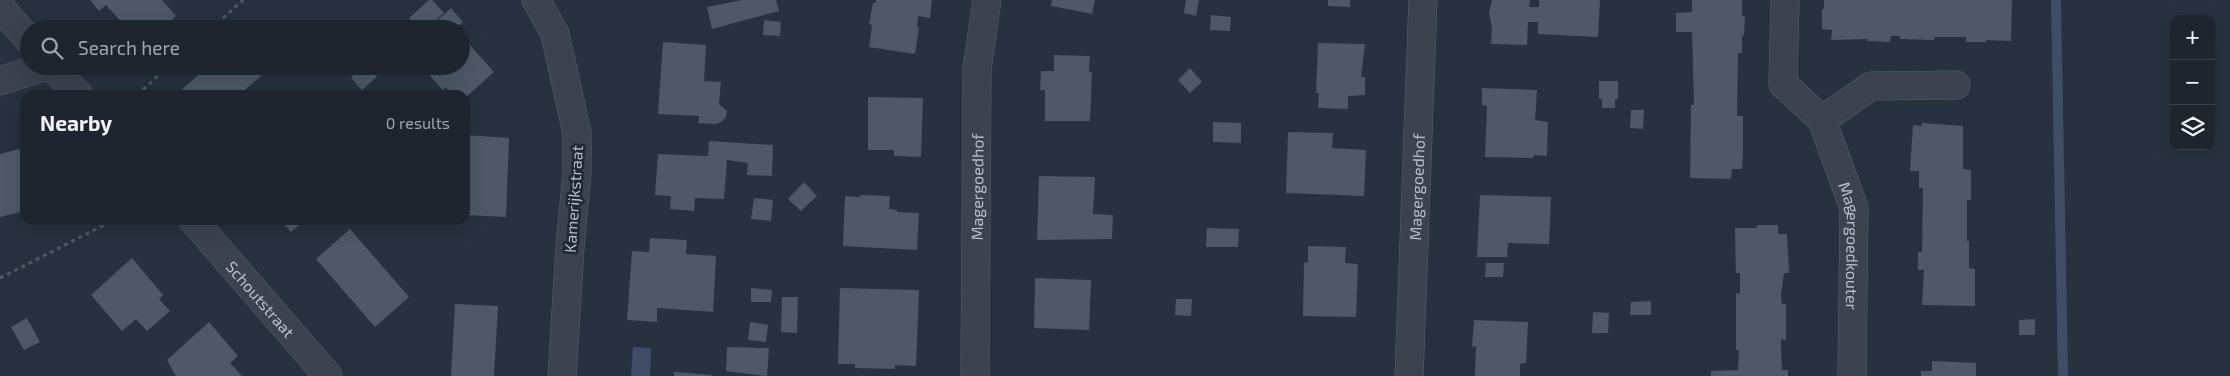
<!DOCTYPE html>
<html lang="en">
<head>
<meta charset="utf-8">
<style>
	:root { --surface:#1e252f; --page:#262d37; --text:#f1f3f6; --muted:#a1a5aa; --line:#3c424b }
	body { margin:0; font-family:"Exo 2",sans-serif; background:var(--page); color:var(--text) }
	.controls { position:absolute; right:15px; top:15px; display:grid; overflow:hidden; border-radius:10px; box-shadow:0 5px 20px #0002 }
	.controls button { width:45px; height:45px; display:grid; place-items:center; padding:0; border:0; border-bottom:1px solid var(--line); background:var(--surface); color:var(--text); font:25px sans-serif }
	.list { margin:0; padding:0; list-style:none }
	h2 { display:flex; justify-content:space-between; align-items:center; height:65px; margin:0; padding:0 20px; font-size:21px }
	h2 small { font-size:16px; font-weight:400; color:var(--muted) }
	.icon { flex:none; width:28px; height:28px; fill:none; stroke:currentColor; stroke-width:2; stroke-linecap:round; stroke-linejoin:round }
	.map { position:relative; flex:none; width:2230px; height:376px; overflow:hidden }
	.search { position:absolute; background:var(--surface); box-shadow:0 5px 20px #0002; left:20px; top:20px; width:450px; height:55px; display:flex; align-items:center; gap:12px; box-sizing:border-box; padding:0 18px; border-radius:28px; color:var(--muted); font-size:19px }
	.panel { position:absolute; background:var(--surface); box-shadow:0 5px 20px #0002; left:20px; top:90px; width:450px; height:135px; border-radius:15px }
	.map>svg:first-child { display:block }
</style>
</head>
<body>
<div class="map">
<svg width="2230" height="376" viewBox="0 0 2230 376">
	<rect width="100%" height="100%" fill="#28313f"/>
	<polygon fill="#3f4d67" points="633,347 651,348 650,376 631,376"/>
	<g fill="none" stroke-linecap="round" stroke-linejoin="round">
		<polyline stroke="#3f4d67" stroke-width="10" points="2056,0 2063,376"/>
	</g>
	<g fill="#4e5868">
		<polygon points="90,0 162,0 176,16 162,29 121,29 125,26 106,5 99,11"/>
		<polygon points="429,0 432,0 444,13 426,29 421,29 409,18"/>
		<polygon points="742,0 776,0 779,11 712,29 707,7"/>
		<polygon points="876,0 932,0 930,18 918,16 917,27 919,27 915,54 869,47 872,25 869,24 873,3 876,3"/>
		<polygon points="1052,0 1095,0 1092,14 1051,6"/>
		<polygon points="1186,0 1199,0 1196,16 1184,13"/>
		<polygon points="1328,0 1350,0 1350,7 1328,6"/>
		<polygon points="1492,0 1530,0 1529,7 1539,7 1539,0 1600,0 1598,37 1538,34 1538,22 1528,22 1527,45 1491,44 1492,28 1489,12"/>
		<polygon points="1692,0 1742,0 1742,16 1745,16 1744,36 1742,35 1742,53 1738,53 1737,116 1743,116 1743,151 1742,169 1732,169 1731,179 1690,178 1691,105 1694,105 1692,32 1676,32 1676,13 1692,12"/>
		<polygon points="1824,0 2012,0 2011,41 1986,40 1986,42 1966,42 1966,37 1934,37 1934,40 1900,39 1900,36 1891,36 1890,42 1867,41 1867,39 1831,40 1832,30 1822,29 1822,9 1824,9"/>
		<polygon points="451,8 463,22 455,29 428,29"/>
		<polygon points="1211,15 1231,17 1230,31 1210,30"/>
		<polygon points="764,20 781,22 780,36 763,35"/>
		<polygon points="461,35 494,72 465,98 465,95 453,95 446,87 443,90 430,76 434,73 428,66 461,66"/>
		<polygon points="663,42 706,45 704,81 721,82 719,104 727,111 726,117 721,122 716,124 698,123 699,116 658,114"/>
		<polygon points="1318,43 1365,44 1361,77 1365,77 1365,95 1348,96 1348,109 1318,108 1319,93 1316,93"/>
		<polygon points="1054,55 1090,56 1089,72 1092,72 1090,121 1045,121 1045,90 1040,90 1041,71 1054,71"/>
		<polygon points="148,66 164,66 155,74"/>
		<polygon points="208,66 257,66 263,74 239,95 176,95"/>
		<polygon points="354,66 368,66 377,77 362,90 351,78 353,76 348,71"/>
		<polygon points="1190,68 1202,82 1190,93 1178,80"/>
		<polygon points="1599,81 1618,81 1618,99 1615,99 1615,108 1602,108 1602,99 1599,99"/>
		<polygon points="1482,88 1537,90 1535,120 1548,122 1547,156 1534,155 1533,158 1485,157 1487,106 1482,105"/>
		<polygon points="868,97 923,98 921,157 894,156 894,150 868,150"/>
		<polygon points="1631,110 1644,110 1643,129 1630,128"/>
		<polygon points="1213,122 1241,123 1241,143 1213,142"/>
		<polygon points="1922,123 1963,126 1963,169 1971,170 1971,200 1967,200 1967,241 1969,241 1969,268 1975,269 1975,306 1922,305 1924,270 1918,270 1918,252 1922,252 1923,188 1919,188 1919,171 1910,171 1913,125 1922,126"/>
		<polygon points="1288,132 1333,133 1332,148 1366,150 1364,196 1286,193"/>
		<polygon points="465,135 509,138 506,217 465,215"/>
		<polygon points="709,141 773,145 772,176 747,175 748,163 727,160 724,199 695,198 694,211 670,209 671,196 655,195 658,154 708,156"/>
		<polygon points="19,149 23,163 25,162 25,211 0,217 0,154"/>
		<polygon points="1039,176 1095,177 1093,214 1113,215 1112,239 1037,240"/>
		<polygon points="804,182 817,196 801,211 788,199"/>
		<polygon points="861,195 890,196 889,209 897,210 897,212 919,213 917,250 843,246 845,196 860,197"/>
		<polygon points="1480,195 1551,197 1549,244 1508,243 1507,257 1477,257"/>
		<polygon points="754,198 773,200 771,221 751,219"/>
		<polygon points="280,220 305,220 291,232"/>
		<polygon points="1757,225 1778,225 1778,234 1787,234 1789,273 1784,273 1781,295 1782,304 1786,304 1786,340 1781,339 1781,348 1782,370 1788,370 1788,376 1711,376 1711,371 1738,370 1739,350 1736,350 1736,293 1740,294 1740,273 1736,273 1735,228 1757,228"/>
		<polygon points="1207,228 1239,229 1238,247 1206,247"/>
		<polygon points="350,229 409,297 375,327 316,259"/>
		<polygon points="650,238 687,240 686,254 716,256 713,312 657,308 657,322 627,320 632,251 649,252"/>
		<polygon points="1308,246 1346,247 1345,263 1358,264 1356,317 1303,316 1304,263 1308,262"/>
		<polygon points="132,258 163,295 159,299 170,311 147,331 136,319 122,331 91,295"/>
		<polygon points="1486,263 1504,263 1503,277 1485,277"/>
		<polygon points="1035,278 1091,280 1089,330 1034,328"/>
		<polygon points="751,288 772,290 771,302 751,302"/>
		<polygon points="840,288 919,290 916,366 895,365 895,369 855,368 855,364 838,364"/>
		<polygon points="782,297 798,297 797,333 781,332"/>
		<polygon points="1176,299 1192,299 1191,316 1175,315"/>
		<polygon points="1651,301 1651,315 1630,315 1631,302"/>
		<polygon points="455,304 498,306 494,376 451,376"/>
		<polygon points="1593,312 1609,313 1608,333 1592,333"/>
		<polygon points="27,318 40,342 24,350 11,327"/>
		<polygon points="2035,319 2035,335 2019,335 2019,320"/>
		<polygon points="1474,320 1528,322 1526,363 1520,364 1520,376 1475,376 1476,346 1472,347"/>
		<polygon points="209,322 238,356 230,363 242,376 176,376 174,373 167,360"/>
		<polygon points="750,322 768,325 766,342 748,340"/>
		<polygon points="727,347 769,348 767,376 726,371"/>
		<polygon points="1932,361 1976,363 1976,376 1921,376 1921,371 1932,371"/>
		<polygon points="674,372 712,375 712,376 674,376"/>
	</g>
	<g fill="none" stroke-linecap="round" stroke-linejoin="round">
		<g stroke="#59616d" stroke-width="29">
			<g id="minor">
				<polyline points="536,0 555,34 577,133 577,173 570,247 562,376"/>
				<path id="s1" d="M1785 0 1783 84 1822 120 1854 208 1852 376"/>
				<polyline points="0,7 29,40"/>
				<polyline points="51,66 79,95"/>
				<polyline points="0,81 46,66"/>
				<polyline points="1822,120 1871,86 1956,85"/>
				<path id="s2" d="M193 220 328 376"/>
				<path id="s3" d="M975 376 977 69 987 0"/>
				<path id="s4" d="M1409 376 1423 0"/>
			</g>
		</g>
		<g stroke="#4a5c5f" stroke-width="3" stroke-dasharray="4 4" stroke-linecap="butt">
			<polyline points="211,29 243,0"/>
			<polyline points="137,95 169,66"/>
			<polyline points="0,278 114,220"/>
		</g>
		<use href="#minor" stroke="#3c434f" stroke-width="28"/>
	</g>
	<g text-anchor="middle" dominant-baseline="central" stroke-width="5" stroke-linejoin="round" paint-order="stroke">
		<g font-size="16" fill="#b8beca" stroke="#202835">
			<text stroke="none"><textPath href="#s3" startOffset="189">Magergoedhof</textPath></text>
			<text stroke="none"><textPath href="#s4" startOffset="189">Magergoedhof</textPath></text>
			<text transform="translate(573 199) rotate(-86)">Kamerijkstraat</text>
			<text stroke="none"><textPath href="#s1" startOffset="268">Magergoedkouter</textPath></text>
			<text stroke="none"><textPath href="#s2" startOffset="104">Schoutstraat</textPath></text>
		</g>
	</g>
</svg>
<div class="controls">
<button>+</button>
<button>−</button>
<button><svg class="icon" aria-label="layers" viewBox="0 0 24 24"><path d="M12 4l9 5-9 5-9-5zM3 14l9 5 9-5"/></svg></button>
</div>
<div class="search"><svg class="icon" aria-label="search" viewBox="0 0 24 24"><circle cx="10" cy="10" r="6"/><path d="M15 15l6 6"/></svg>Search here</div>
<section class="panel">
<h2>Nearby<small>0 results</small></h2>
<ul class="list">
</ul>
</section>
</div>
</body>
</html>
